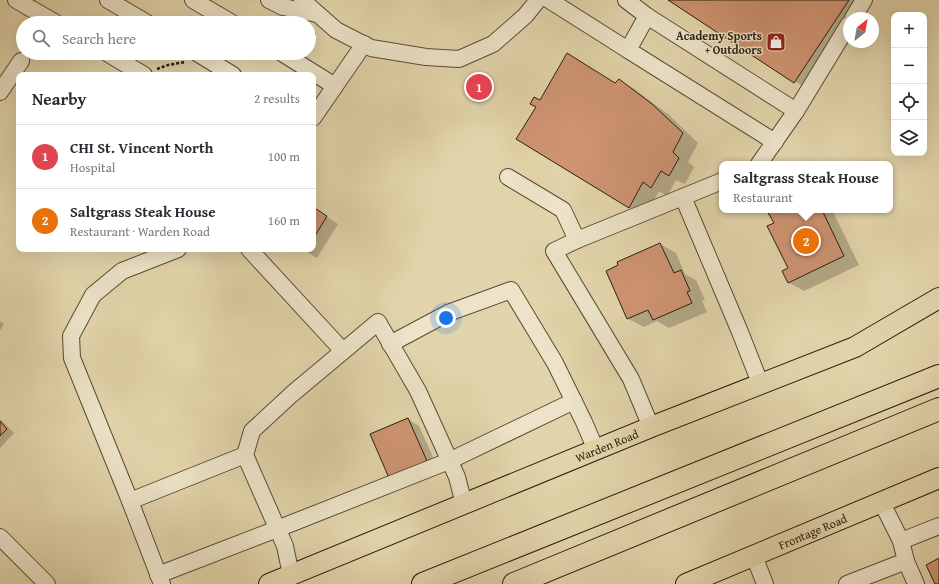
<!DOCTYPE html>
<html lang="en">
<head>
<meta charset="utf-8">
<style>
	:root { --surface:#fff; --page:#f7f7f7; --text:#2b2b33; --muted:#7c7c81; --line:#e1e1e2; --accent:#8f2418 }
	body { margin:0; font-family:"Gentium Book Plus",serif; background:var(--page); color:var(--text) }
	.controls { position:absolute; right:12px; top:12px; display:grid; overflow:hidden; border-radius:8px; box-shadow:0 4px 16px #0002 }
	.controls button { width:36px; height:36px; display:grid; place-items:center; padding:0; border:0; border-bottom:1px solid var(--line); background:var(--surface); color:var(--text); font:20px sans-serif }
	.compass { position:absolute; left:843px; top:12px; width:36px; height:36px; border-radius:50%; background:var(--surface); box-shadow:0 4px 16px #0002; rotate:31deg }
	.you { position:absolute; left:446px; top:318px; width:14px; height:14px; margin:-10px; border:3px solid #fff; border-radius:50%; background:#1a73e8; box-shadow:0 0 0 6px #1a73e833 }
	.badge { display:grid; place-items:center; width:26px; height:26px; border-radius:50%; background:var(--accent); color:#fff; font-size:13px; font-weight:700 }
	.pin { position:absolute; translate:-50% -50%; border:2px solid #fff; box-shadow:0 1px 4px #0006 }
	.popup { position:absolute; left:719px; top:161px; width:174px; height:52px; box-sizing:border-box; display:grid; place-content:center; border-radius:8px; background:var(--surface); filter:drop-shadow(0 1px 3px #0005); font-size:13px; white-space:nowrap; color:var(--muted) }
	.popup b { font-size:15px; color:var(--text) }
	.popup::after { content:''; position:absolute; left:50%; top:100%; margin-left:-8px; border:8px solid transparent; border-top-color:var(--surface) }
	.list { margin:0; padding:0; list-style:none }
	h2 { display:flex; justify-content:space-between; align-items:center; height:52px; margin:0; padding:0 16px; font-size:17px }
	h2 small { font-size:13px; font-weight:400; color:var(--muted) }
	.list li { display:grid; grid-template-columns:26px 1fr auto; gap:12px; align-items:center; box-sizing:border-box; height:64px; padding:0 16px; border-top:1px solid var(--line) }
	.list b { display:block; font-size:15px; white-space:nowrap }
	.list p { margin:0; font-size:13px; white-space:nowrap; color:var(--muted) }
	.list em { font-size:13px; font-style:normal; color:var(--muted) }
	.icon { flex:none; width:22px; height:22px; fill:none; stroke:currentColor; stroke-width:2; stroke-linecap:round; stroke-linejoin:round }
	.map { position:relative; flex:none; width:939px; height:584px; overflow:hidden }
	.search { position:absolute; background:var(--surface); box-shadow:0 4px 16px #0002; left:16px; top:16px; width:300px; height:44px; display:flex; align-items:center; gap:10px; box-sizing:border-box; padding:0 14px; border-radius:22px; color:var(--muted); font-size:15px }
	.panel { position:absolute; background:var(--surface); box-shadow:0 4px 16px #0002; left:16px; top:72px; width:300px; height:180px; border-radius:8px }
	.map>svg:first-child { display:block }
</style>
</head>
<body>
<div class="map">
<svg width="939" height="584" viewBox="0 0 939 584">
	<rect width="100%" height="100%" fill="#e2d4aa"/>
	<filter id="stains"><feTurbulence type="fractalNoise" baseFrequency=".005" numOctaves="4"/><feColorMatrix values="0 0 0 0 .2 0 0 0 0 .09 0 0 0 0 .02 0 0 0 .5 -.17"/></filter>
	<radialGradient id="worn" r=".72"><stop offset=".6" stop-color="#630" stop-opacity="0"/><stop offset="1" stop-color="#630" stop-opacity=".3"/></radialGradient>
	<g fill="#0003">
		<polygon points="670,0 870,0 810,91"/>
		<polygon points="619,80 634,89 668,114 698,143 688,162 694,167 685,184 676,180 667,196 659,191 645,216 629,207 540,101 615,84"/>
		<polygon points="313,208 338,224 317,258 301,249 313,249"/>
		<polygon points="771,210 832,210 859,265 804,291 788,282 789,268"/>
		<polygon points="660,244 676,253 685,274 696,280 705,300 702,301 707,312 669,328 657,321 644,327 628,319 607,271"/>
		<polygon points="0,321 4,324 0,331"/>
		<polygon points="0,419 14,433 0,448"/>
		<polygon points="408,419 419,426 438,468 401,484"/>
	</g>
	<g fill="#cf9472" stroke="#291e10">
		<polygon points="668,0 849,0 794,83"/>
		<polygon points="567,53 615,83 619,79 652,104 683,133 673,152 679,158 669,176 661,171 651,188 643,182 629,208 516,139 536,107 530,104 534,97 540,100"/>
		<polygon points="313,207 327,216 313,239"/>
		<polygon points="769,210 822,210 844,256 788,283 782,271 788,268 767,226 774,223 767,211"/>
		<polygon points="660,243 674,273 681,270 690,291 687,292 692,303 653,320 648,310 627,319 606,271 618,265 617,262"/>
		<polygon points="408,418 427,461 389,478 370,434"/>
		<polygon points="0,421 7,429 0,436"/>
		<polygon points="939,558 939,584 935,584 926,565"/>
	</g>
	<g fill="none" stroke-linecap="round" stroke-linejoin="round">
		<g stroke="#574c36" stroke-width="18">
			<g id="minor">
				<polyline points="16,0 56,23"/>
				<polyline points="108,0 147,23"/>
				<polyline points="193,0 232,23"/>
				<polyline points="269,0 283,7 317,14"/>
				<polyline points="302,0 336,30 371,48 426,57 459,59 493,44 525,16 538,0"/>
				<polyline points="549,0 628,50"/>
				<polyline points="626,0 647,16 796,111"/>
				<polyline points="647,16 628,50 775,142"/>
				<polyline points="853,18 864,0"/>
				<polyline points="107,53 144,75"/>
				<polyline points="197,53 233,75"/>
				<polyline points="282,53 335,86"/>
				<polyline points="0,92 21,61"/>
				<polyline points="313,118 364,44"/>
				<polyline points="759,164 796,111 849,24"/>
				<polyline points="508,177 563,210 577,240"/>
				<polyline points="683,197 740,332 760,383"/>
				<polyline points="249,249 343,351"/>
				<polyline points="390,344 448,313 511,290 555,363 584,422 596,450"/>
				<polyline points="651,427 631,379 554,251 577,240 722,181"/>
				<polyline points="245,455 252,431 292,394 378,322 418,391 457,477 464,504"/>
				<polyline points="130,501 72,358 71,336 93,295 122,271 178,249"/>
				<polyline points="882,503 901,541 939,526"/>
				<polyline points="0,537 47,584"/>
				<polyline points="754,556 765,584"/>
				<polyline points="906,561 916,584"/>
				<polyline points="158,575 277,529 449,461 574,401"/>
				<polyline points="162,584 130,501 245,455 285,546 291,575"/>
				<polyline points="847,584 906,561 901,541"/>
			</g>
		</g>
		<g stroke="#291e10" stroke-width="22">
			<g id="major">
				<path id="s1" d="M269 584 651 427 855 347 939 298"/>
				<path id="s2" d="M686 584 939 478"/>
			</g>
		</g>
		<g stroke="#291e10" stroke-width="24">
			<g id="highway">
				<polyline points="423,584 939,376"/>
				<polyline points="514,584 939,409"/>
			</g>
		</g>
		<g stroke="#291e10" stroke-width="2.5" stroke-dasharray="3 2" stroke-linecap="butt">
			<polyline points="309,35 316,34"/>
			<polyline points="157,69 168,65 185,62"/>
		</g>
		<use href="#minor" stroke="#ece3c8" stroke-width="16"/>
		<use href="#major" stroke="#e2d4aa" stroke-width="20"/>
		<use href="#highway" stroke="#e2d4aa" stroke-width="22"/>
	</g>
	<defs>
		<g id="shop-square" transform="scale(1)"><rect x="-9" y="-9" width="18" height="18" rx="4" fill="#8f2418" stroke="#ece3c8"/><path d="M-5-2.5h2.3a2.7 3.5 0 0 1 5.4 0H5L5.5 6h-11ZM-1.5-2.5h3a1.5 2.3 0 0 0-3 0Z" fill="#fff"/></g>
	</defs>
	<g fill-rule="evenodd">
		<use href="#shop-square" x="776" y="42"/>
	</g>
	<g text-anchor="middle" dominant-baseline="central" stroke-width="3" stroke-linejoin="round" paint-order="stroke">
		<g font-size="12" font-weight="bold" fill="#291e10" stroke="#ece3c8" text-anchor="end">
			<text x="762" y="35">Academy Sports<tspan x="762" dy="14">+ Outdoors</tspan></text>
		</g>
		<g font-size="12" fill="#291e10" stroke="#ece3c8">
			<text stroke="none"><textPath href="#s1" startOffset="365">Warden Road</textPath></text>
			<text stroke="none"><textPath href="#s2" startOffset="137">Frontage Road</textPath></text>
		</g>
	</g>
	<rect width="100%" height="100%" filter="url(#stains)"/>
	<rect width="100%" height="100%" fill="url(#worn)"/>
</svg>
<div class="controls">
<button>+</button>
<button>−</button>
<button><svg class="icon" aria-label="locate" viewBox="0 0 24 24"><circle cx="12" cy="12" r="6"/><path d="M12 2v4M12 18v4M2 12h4M18 12h4"/></svg></button>
<button><svg class="icon" aria-label="layers" viewBox="0 0 24 24"><path d="M12 4l9 5-9 5-9-5zM3 14l9 5 9-5"/></svg></button>
</div>
<svg class="compass" viewBox="-18 -18 36 36"><path d="M0-13l5 13h-10z" fill="#e53935"/><path d="M0 13l5-13h-10z" fill="#7c7c81"/></svg>
<div class="you"></div>
<div class="pin badge" style="left:479px;top:87px;background:#e0444e">1</div>
<div class="pin badge" style="left:806px;top:241px;background:#e8710a">2</div>
<div class="popup"><b>Saltgrass Steak House</b>Restaurant</div>
<div class="search"><svg class="icon" aria-label="search" viewBox="0 0 24 24"><circle cx="10" cy="10" r="6"/><path d="M15 15l6 6"/></svg>Search here</div>
<section class="panel">
<h2>Nearby<small>2 results</small></h2>
<ul class="list">
<li><span class="badge" style="background:#e0444e">1</span><div><b>CHI St. Vincent North</b><p>Hospital</p></div><em>100 m</em></li>
<li><span class="badge" style="background:#e8710a">2</span><div><b>Saltgrass Steak House</b><p>Restaurant · Warden Road</p></div><em>160 m</em></li>
</ul>
</section>
</div>
</body>
</html>
